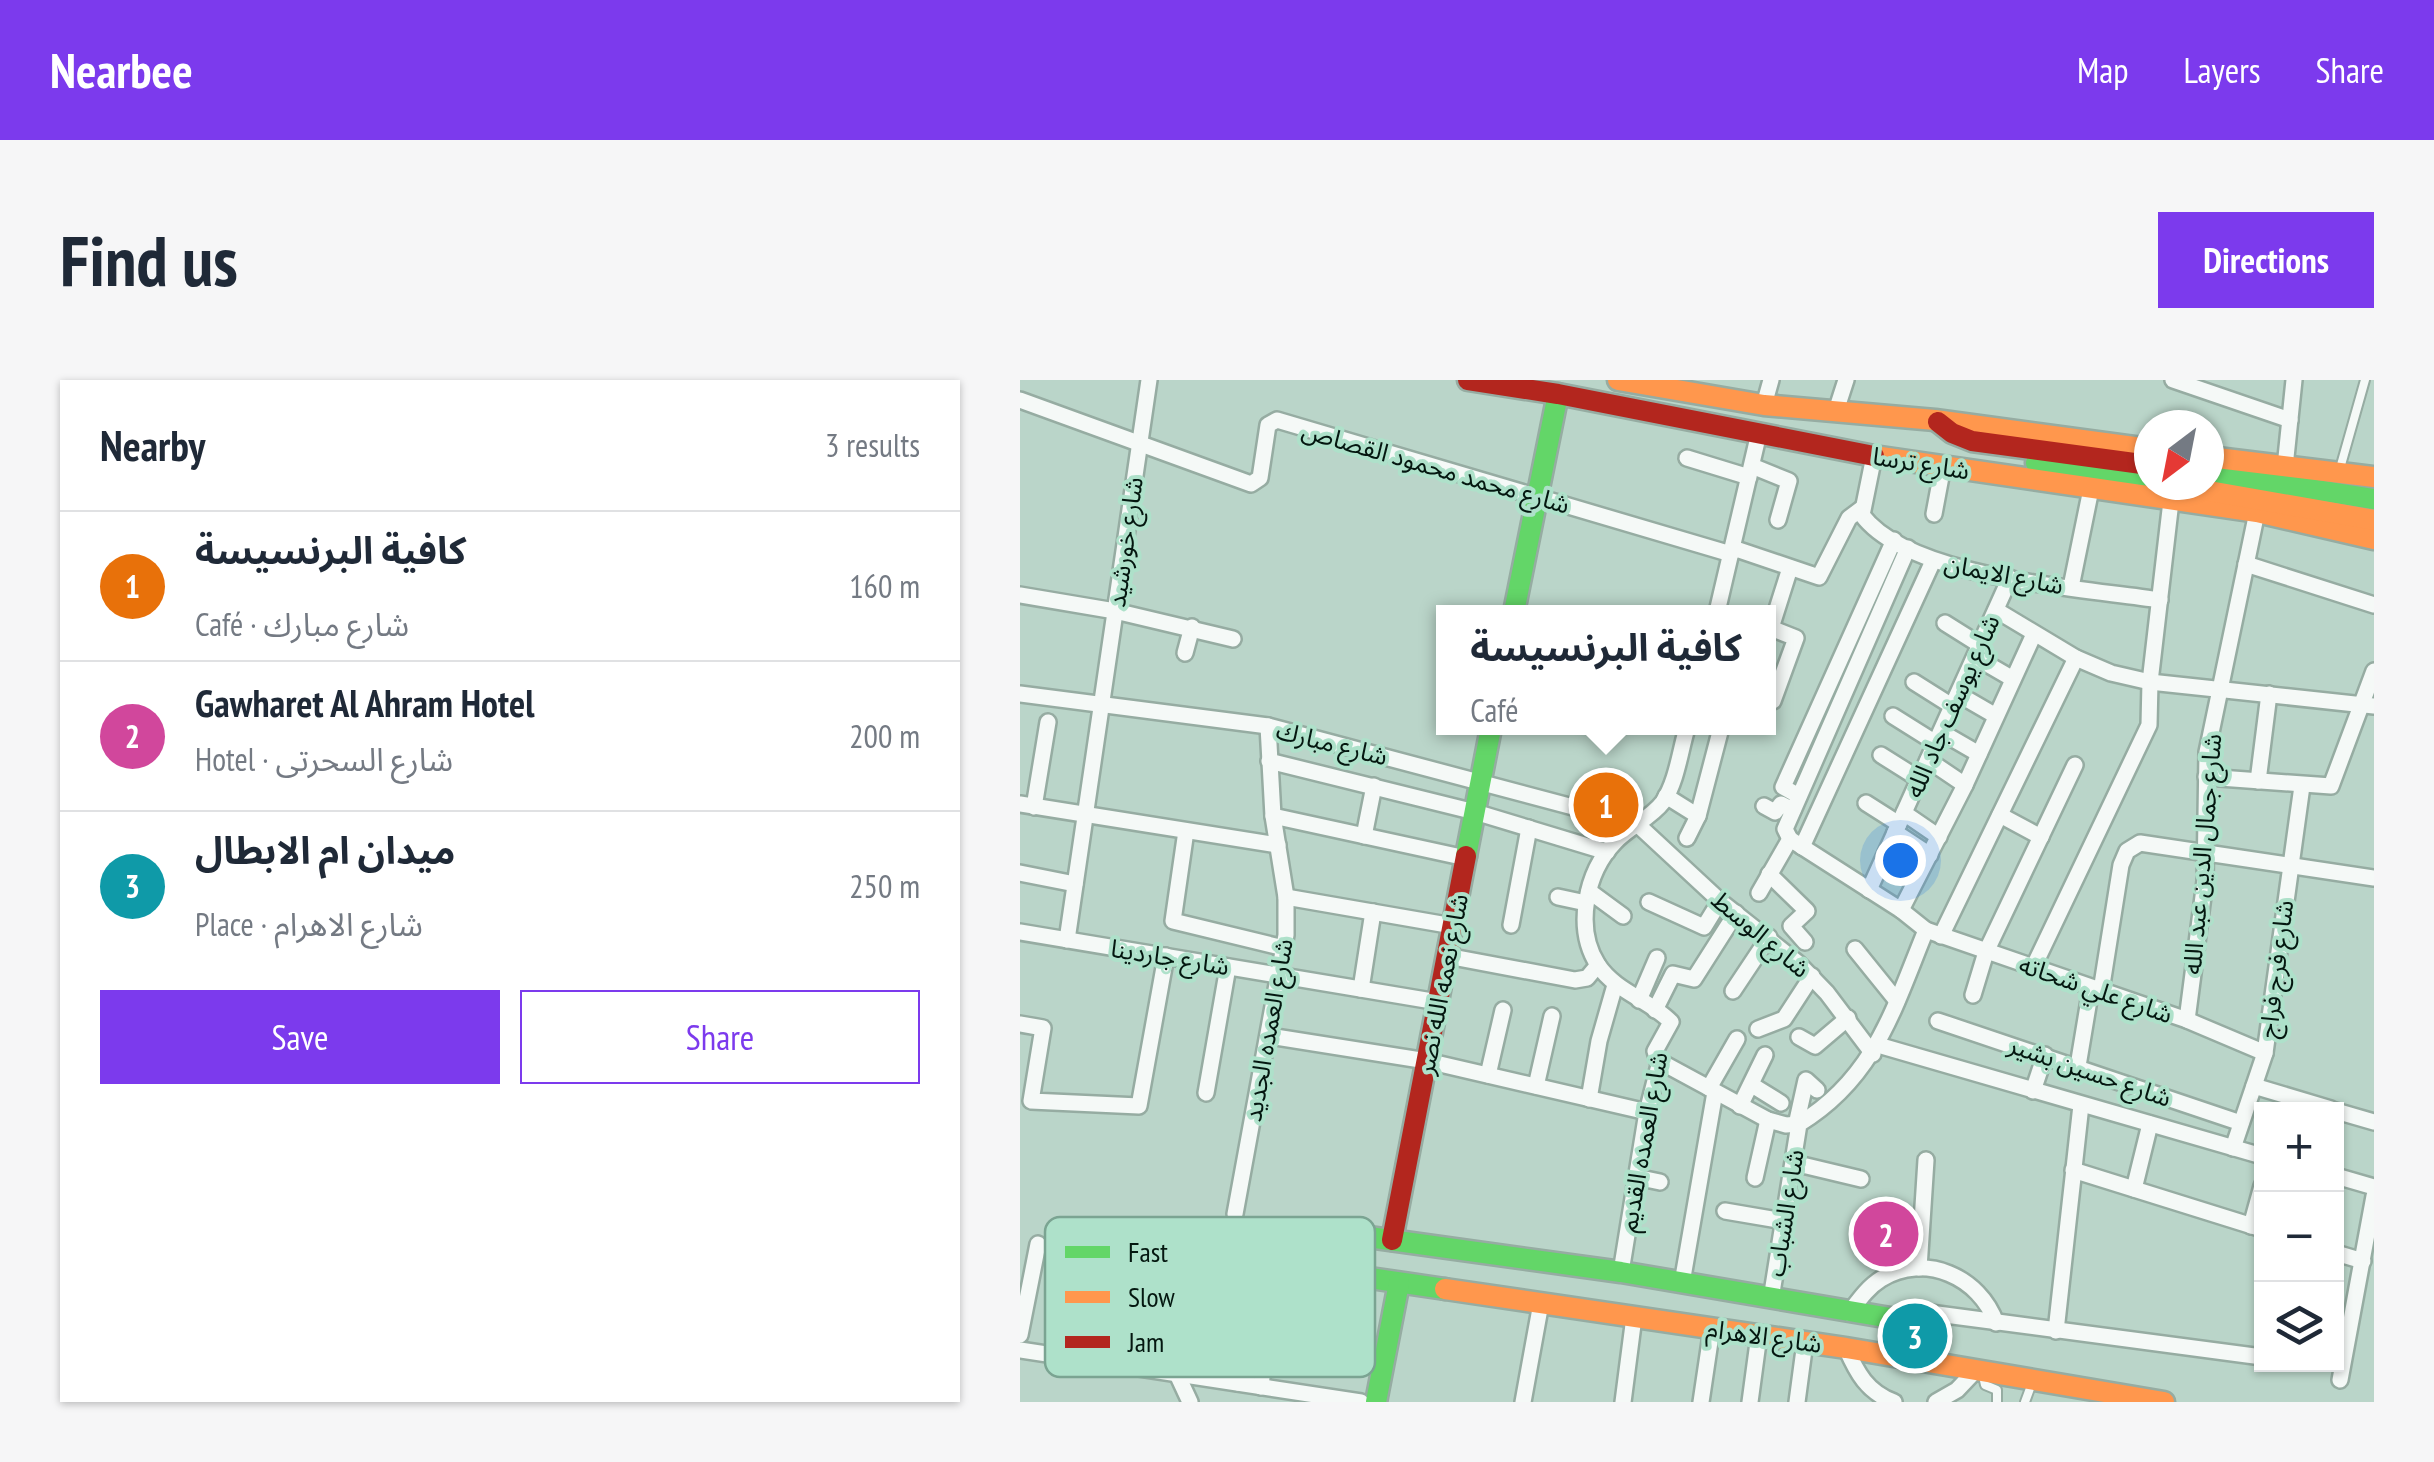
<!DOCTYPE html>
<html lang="en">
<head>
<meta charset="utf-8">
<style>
	:root { --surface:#fff; --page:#f6f6f7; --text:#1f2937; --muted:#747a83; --line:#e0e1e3; --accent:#7c3aed }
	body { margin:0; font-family:"PT Sans Narrow","Noto Sans Arabic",sans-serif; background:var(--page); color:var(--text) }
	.controls { position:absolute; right:30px; bottom:30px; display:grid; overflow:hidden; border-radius:0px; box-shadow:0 2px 8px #0004 }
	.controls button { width:90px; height:90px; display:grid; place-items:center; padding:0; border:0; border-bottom:2px solid var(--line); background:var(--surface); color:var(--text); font:50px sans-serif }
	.compass { position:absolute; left:1114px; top:30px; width:90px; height:90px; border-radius:50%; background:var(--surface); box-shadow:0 2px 8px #0004; rotate:212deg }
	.you { position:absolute; left:880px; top:480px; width:35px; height:35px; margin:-25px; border:8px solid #fff; border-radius:50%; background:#1a73e8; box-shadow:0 0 0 15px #1a73e833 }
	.badge { display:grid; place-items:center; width:65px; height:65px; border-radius:50%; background:var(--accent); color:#fff; font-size:32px; font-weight:700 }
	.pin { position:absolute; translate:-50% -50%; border:5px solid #fff; box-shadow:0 2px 10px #0006 }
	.popup { position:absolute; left:416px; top:225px; width:340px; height:130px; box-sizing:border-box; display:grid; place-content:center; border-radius:0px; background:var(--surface); filter:drop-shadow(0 2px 8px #0005); font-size:32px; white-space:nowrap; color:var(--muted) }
	.popup b { font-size:38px; color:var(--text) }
	.popup::after { content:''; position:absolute; left:50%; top:100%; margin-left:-20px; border:20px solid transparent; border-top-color:var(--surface) }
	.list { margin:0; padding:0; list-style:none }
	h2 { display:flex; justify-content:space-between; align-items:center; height:130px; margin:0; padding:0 40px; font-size:42px }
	h2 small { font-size:32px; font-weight:400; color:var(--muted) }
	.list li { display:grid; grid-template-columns:65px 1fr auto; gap:30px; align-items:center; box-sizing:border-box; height:150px; padding:0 40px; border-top:2px solid var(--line) }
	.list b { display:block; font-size:38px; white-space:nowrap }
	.list p { margin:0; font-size:32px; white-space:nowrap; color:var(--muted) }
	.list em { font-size:32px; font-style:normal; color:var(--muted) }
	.actions { display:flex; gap:20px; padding:30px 40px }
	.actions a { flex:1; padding:22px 0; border:2px solid var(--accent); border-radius:0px; text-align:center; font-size:35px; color:var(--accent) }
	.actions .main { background:var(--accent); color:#fff }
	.icon { flex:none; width:55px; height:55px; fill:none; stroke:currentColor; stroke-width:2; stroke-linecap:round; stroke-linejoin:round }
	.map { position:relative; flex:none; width:1354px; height:1022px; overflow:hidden; border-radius:0px }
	header { display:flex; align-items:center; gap:60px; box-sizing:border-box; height:140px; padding:0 50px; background:var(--accent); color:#fff }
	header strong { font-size:48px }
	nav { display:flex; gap:55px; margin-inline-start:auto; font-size:35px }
	.intro { display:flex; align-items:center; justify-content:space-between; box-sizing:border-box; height:240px; padding:0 60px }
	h1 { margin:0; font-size:70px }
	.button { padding:25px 45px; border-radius:0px; background:var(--accent); color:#fff; font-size:35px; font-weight:700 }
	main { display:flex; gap:60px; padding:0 60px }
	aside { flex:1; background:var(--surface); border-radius:0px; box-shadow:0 2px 8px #0004 }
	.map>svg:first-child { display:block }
</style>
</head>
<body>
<header>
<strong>Nearbee</strong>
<nav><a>Map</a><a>Layers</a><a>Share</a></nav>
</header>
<div class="intro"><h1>Find us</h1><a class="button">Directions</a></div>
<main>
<aside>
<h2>Nearby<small>3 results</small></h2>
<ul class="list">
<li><span class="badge" style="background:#e8710a">1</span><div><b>كافية البرنسيسة</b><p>Café · شارع مبارك</p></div><em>160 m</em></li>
<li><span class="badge" style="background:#d1479c">2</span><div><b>Gawharet Al Ahram Hotel</b><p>Hotel · شارع السحرتى</p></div><em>200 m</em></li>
<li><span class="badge" style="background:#0f9aa8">3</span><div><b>ميدان ام الابطال</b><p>Place · شارع الاهرام</p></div><em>250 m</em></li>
</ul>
<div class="actions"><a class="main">Save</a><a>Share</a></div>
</aside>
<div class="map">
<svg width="1354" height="1022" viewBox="0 0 1354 1022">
	<rect width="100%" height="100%" fill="#bad5c9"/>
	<polygon fill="#a1b4a8" stroke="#7f9186" stroke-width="2.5" points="844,832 888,844 887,865 844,870"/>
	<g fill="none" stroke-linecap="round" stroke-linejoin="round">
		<g stroke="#96aca2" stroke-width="12">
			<g id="lane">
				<polyline points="1319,92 1345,0"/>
				<polyline points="963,996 965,1005 977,1010 977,1022"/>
				<polyline points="1005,1022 1012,1003"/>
			</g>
		</g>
		<g stroke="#96aca2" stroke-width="20">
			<g id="street">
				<polyline points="1153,0 1270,40"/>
				<polyline points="0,20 231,104 240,98 248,45 257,40 711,174"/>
				<polyline points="744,25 751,0"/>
				<polyline points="816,31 826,0"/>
				<path d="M854 76 842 135C890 199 1063 208 1140 220"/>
				<polyline points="667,78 729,97"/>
				<polyline points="732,86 769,101 758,140"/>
				<polyline points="1265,87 1274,0"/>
				<polyline points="914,134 923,86"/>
				<polyline points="713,168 799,197 829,138 841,129"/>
				<polyline points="1226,184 1354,225"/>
				<polyline points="1051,207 1071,109"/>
				<polyline points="0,215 95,231 213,259"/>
				<polyline points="976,230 1056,278 1091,293 1130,302 1354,326"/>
				<polyline points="697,232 739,53"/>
				<polyline points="925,243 960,265"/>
				<polyline points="748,247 776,258 753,321"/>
				<polyline points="751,248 770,188"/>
				<polyline points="165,273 172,247"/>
				<polyline points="955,277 993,299"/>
				<polyline points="894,302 932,326"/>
				<polyline points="0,314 248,346 617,444 700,521 778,583 807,613 853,674"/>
				<polyline points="938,314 976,336"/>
				<polyline points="873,336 916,363"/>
				<polyline points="921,352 959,374"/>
				<polyline points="861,375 899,399"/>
				<polyline points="908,380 945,405"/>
				<polyline points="249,381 455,432 587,472"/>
				<polyline points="1186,397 1311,406 1354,291"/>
				<polyline points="1238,401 1249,314"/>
				<polyline points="646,416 678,436"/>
				<polyline points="779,416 763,407 874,160"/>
				<polyline points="846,423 879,444"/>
				<polyline points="0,424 258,465"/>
				<polyline points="744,426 755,432 761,424 773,430"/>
				<polyline points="14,427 28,342"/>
				<polyline points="884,433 919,457"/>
				<polyline points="980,435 1021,457"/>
				<polyline points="253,436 446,478"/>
				<polyline points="166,451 153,541 264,568"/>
				<polyline points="875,452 910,475"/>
				<polyline points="344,456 354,406"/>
				<polyline points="667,458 678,436 701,348"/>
				<polyline points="770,459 881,530 906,550 1167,640 1245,673"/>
				<polyline points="770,459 765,449 888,168"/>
				<polyline points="782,467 913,181"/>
				<polyline points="0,493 55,504"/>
				<polyline points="749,494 787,531 771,546 785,562"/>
				<polyline points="849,510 990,198"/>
				<polyline points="569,511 603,536"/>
				<polyline points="739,513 770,459"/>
				<polyline points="266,517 433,546"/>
				<polyline points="538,517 566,523"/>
				<polyline points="629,522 684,547 700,521"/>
				<polyline points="881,530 945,405 1014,254"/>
				<polyline points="491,545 509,448"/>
				<polyline points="0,552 418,622"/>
				<polyline points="921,556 1056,278"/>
				<polyline points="47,560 129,0"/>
				<polyline points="835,569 877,621"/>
				<polyline points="427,576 555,600 567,598 578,585"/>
				<polyline points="1013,588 1129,345 1130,302 1151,121"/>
				<polyline points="341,609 353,532"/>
				<polyline points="713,611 749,557"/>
				<polyline points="1081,611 1101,485 1107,471 1120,463 1354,498"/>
				<polyline points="953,615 966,572 1055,385"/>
				<polyline points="619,620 637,578"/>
				<polyline points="635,630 653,594 674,599 716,533"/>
				<polyline points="1167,640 1185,501 1187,372 1237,132"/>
				<polyline points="918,641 1221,743"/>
				<polyline points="0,644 23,648 11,721 119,726 146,576"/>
				<polyline points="738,649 764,639 792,596"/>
				<polyline points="249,656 407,681 627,732"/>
				<polyline points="779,657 795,666 828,638"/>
				<polyline points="858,665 1242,776"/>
				<polyline points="639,681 748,740 766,745 779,744"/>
				<polyline points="1058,686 1071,608"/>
				<polyline points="468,695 483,630"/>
				<polyline points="732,705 761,723"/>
				<polyline points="516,706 532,636"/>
				<polyline points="1234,706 1311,729"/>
				<polyline points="689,708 717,659"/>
				<polyline points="1013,711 1025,675"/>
				<polyline points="186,713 208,587"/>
				<polyline points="569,719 579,661 595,605"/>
				<polyline points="720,726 745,675"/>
				<polyline points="1316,731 1354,742"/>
				<polyline points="776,745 786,700 797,710"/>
				<polyline points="1213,768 1245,673 1282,406"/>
				<polyline points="774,783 841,799"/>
				<polyline points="1053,790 1242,849"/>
				<polyline points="1316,796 1354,807"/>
				<polyline points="616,797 640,802"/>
				<polyline points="735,798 748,740"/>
				<polyline points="1114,809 1130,744"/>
				<polyline points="705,831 764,841"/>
				<polyline points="215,834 266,555 266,517 253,436 248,346"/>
				<polyline points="1231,846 1242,806"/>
				<polyline points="1316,873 1343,881"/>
				<polyline points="899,888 906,780"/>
				<path d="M601 892 627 732 639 685 635 671 651 642C630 620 596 612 578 585 554 548 566 492 595 462 610 446 630 439 643 422 657 401 660 371 667 348"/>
				<polyline points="662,903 695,712"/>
				<path d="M751 919 779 744C855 698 874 628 906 550"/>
				<path d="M829 933C839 920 848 907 861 899 905 872 960 897 976 943"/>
				<polyline points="882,940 896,934 910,933 1242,977"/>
				<polyline points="1036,951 1061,725"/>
				<polyline points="0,955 18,864"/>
				<polyline points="247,966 305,974"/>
				<path d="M826 968C837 993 847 1012 874 1022"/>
				<polyline points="0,970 341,1022"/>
				<polyline points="114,987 124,920"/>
				<polyline points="157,994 170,1022"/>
				<polyline points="1320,1000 1354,816"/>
				<polyline points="218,1003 226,947 247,949 241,1007"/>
				<polyline points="503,1022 521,923"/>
				<polyline points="603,1022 614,937"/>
				<polyline points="681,1022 692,948"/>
				<polyline points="730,1022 739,955"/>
				<polyline points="777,1022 785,962"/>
				<polyline points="916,1022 937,1010 956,990"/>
			</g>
		</g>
		<g stroke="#96aca2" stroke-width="25">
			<g id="fast">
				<polyline points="1016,83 1129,101"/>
				<polyline points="1189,93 1354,119"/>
				<polyline points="494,232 538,14"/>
				<polyline points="446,476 471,348"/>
				<polyline points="425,909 343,897 328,881 325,870 334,855 601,892 882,940"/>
				<polyline points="356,1022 379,903"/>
			</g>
		</g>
		<g stroke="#96aca2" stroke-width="25">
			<g id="slow">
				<polyline points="598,0 744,25 915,40 1129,69"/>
				<polyline points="854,76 1237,132 1354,159"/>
				<polyline points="1189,77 1354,97"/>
				<polyline points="1155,105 1354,140"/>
				<polyline points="425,909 826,968 1144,1022"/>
			</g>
		</g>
		<g stroke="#96aca2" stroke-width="25">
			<g id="jam">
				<polyline points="448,0 538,14 854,76"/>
				<polyline points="918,42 932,53 952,61 1129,85"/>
				<polyline points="372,860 446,476"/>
			</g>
		</g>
		<use href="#lane" stroke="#f5f9f7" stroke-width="8"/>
		<use href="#street" stroke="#f5f9f7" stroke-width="15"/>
		<use href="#fast" stroke="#63d668" stroke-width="20"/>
		<use href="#slow" stroke="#ff974d" stroke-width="20"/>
		<use href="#jam" stroke="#b3261e" stroke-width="20"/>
	</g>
	<g text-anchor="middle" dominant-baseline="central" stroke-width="8" stroke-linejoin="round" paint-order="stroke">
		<g font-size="25" fill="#041710" stroke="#aee1ca">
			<text transform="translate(901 83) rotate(9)">شارع ترسا</text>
			<text transform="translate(416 87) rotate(16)">شارع محمد محمود القصاص</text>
			<text transform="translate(105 162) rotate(-82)">شارع خورشيد</text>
			<text transform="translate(984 194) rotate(11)">شارع الايمان</text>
			<text transform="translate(932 326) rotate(-66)">شارع يوسف جاد الله</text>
			<text transform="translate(312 363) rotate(14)">شارع مبارك</text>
			<text transform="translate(1182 474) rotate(-85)">شارع جمال الدين عبد الله</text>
			<text transform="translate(741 554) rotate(40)">شارع الوسط</text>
			<text transform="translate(150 577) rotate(9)">شارع جاردينا</text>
			<text transform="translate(1256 589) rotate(-83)">شارع فرج فراج</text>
			<text transform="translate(422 604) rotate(-79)">شارع نعمه الله نصر</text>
			<text transform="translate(1076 609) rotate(19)">شارع علي شحاته</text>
			<text transform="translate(248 650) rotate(-80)">شارع العمده الجديد</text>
			<text transform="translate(1070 691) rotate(19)">شارع حسين بشير</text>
			<text transform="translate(623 762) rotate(-80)">شارع العمده القديم</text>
			<text transform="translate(765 833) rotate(-81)">شارع الشباب</text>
			<text transform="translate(744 956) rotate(8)">شارع الاهرام</text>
		</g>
	</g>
	<rect x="25" y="837" width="330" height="160" rx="15" fill="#aee1ca" stroke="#7ba492" stroke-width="2.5"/>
	<rect x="45" y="866" width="45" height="12" fill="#63d668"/>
	<rect x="45" y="911" width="45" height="12" fill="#ff974d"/>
	<rect x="45" y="956" width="45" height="12" fill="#b3261e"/>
	<g font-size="28" fill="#041710">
		<text x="108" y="882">Fast</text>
		<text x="108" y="927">Slow</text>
		<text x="108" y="972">Jam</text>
	</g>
</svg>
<div class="controls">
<button>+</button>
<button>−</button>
<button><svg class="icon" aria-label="layers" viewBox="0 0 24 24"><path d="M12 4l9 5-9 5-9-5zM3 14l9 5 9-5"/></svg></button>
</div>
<svg class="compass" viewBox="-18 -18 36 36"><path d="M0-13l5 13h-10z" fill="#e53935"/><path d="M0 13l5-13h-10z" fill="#747a83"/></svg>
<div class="you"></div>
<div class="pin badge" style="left:586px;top:425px;background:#e8710a">1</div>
<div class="popup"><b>كافية البرنسيسة</b>Café</div>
<div class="pin badge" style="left:866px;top:854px;background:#d1479c">2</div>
<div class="pin badge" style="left:895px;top:956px;background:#0f9aa8">3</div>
</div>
</main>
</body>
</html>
